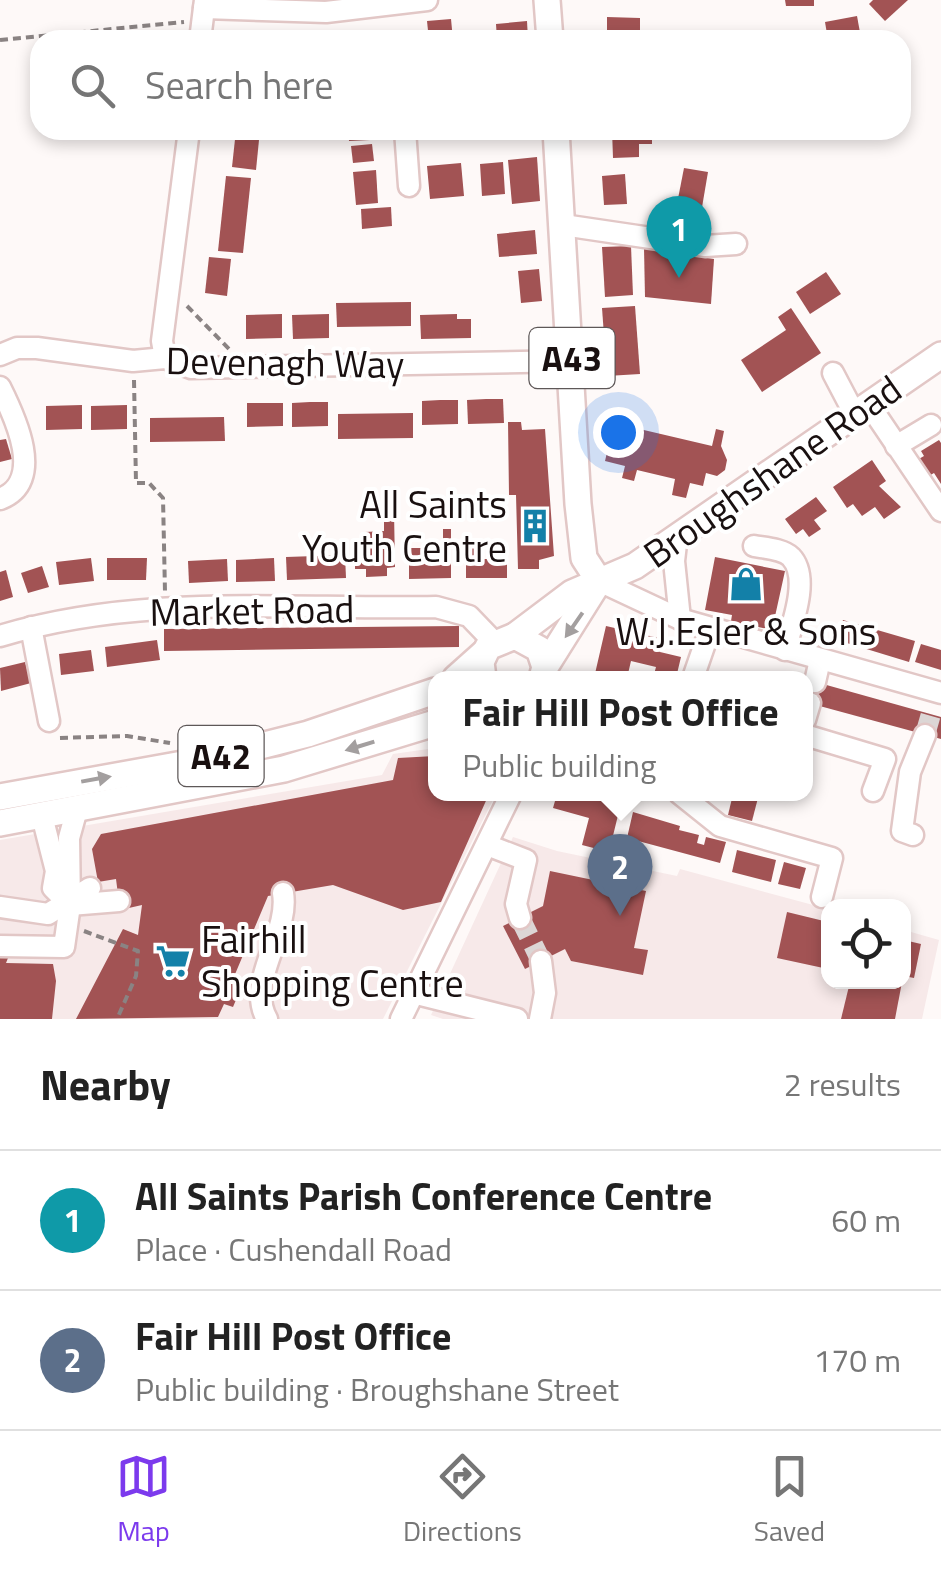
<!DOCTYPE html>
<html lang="en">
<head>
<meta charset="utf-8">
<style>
	:root { --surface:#fff; --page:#f6f6f6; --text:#222; --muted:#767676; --line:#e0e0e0; --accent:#7c3aed }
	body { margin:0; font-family:"Titillium Web",sans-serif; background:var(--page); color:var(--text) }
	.controls { position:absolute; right:30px; bottom:30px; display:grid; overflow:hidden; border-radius:20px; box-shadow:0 5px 15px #0003 }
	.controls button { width:90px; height:90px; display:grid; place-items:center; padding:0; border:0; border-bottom:2px solid var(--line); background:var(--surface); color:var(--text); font:50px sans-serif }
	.you { position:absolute; left:618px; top:432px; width:35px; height:35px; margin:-25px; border:8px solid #fff; border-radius:50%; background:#1a73e8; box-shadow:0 0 0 15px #1a73e833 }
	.badge { display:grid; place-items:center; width:65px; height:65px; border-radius:50%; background:var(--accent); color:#fff; font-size:32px; font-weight:700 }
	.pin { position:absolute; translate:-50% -82px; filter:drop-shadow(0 2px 5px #0008) }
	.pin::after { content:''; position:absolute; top:52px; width:35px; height:30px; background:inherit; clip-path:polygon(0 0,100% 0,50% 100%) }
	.popup { position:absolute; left:428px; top:671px; width:385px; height:130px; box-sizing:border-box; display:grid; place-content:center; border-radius:20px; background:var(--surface); filter:drop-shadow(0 2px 8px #0005); font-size:32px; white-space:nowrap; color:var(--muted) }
	.popup b { font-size:38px; color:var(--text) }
	.popup::after { content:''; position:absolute; left:50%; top:100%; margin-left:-20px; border:20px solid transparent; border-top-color:var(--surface) }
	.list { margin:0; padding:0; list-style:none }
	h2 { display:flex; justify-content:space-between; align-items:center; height:130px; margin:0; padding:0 40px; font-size:42px }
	h2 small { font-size:32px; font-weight:400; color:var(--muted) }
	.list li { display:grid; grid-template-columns:65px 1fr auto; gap:30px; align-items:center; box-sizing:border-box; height:140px; padding:0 40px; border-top:2px solid var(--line) }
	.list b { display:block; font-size:38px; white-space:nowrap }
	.list p { margin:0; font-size:32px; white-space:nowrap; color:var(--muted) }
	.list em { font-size:32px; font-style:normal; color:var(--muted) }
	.icon { flex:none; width:55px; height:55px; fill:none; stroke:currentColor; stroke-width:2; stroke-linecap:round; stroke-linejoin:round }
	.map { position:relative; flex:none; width:941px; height:1019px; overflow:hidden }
	.search { position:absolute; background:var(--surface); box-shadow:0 5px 15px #0003; left:30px; right:30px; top:30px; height:110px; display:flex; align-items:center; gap:25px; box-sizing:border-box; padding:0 35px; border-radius:30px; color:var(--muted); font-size:38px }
	.sheet { height:410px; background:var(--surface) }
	nav { display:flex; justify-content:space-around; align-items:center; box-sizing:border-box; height:140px; border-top:2px solid var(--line); background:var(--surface); font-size:28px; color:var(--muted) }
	nav a { display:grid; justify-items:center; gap:5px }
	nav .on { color:var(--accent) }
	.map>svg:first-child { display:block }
</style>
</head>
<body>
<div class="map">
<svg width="941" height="1019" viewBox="0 0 941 1019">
	<rect width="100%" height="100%" fill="#fef9f8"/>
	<g fill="#f7e9e9">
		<polygon points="435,748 435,794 496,794 383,1019 0,1019 0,840 382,775 393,754"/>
		<polygon points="513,837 557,851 677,876 680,869 828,909 828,982 904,982 904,930 939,940 922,1019 443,1019 431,1015"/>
	</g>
	<g fill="#a25354">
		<polygon points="785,0 814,0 814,6 786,6"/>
		<polygon points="873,0 908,0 885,21 869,4"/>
		<polygon points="857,16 861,38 828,40 825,22"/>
		<polygon points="607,17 640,18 640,40 607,40"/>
		<polygon points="451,19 453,40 429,40 427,21"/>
		<polygon points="527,21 528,40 497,40 496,24"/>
		<polygon points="236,130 260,130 256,170 232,167"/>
		<polygon points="348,130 369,130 370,140 349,141"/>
		<polygon points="612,130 695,130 695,137 652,138 652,144 639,144 639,157 613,158"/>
		<polygon points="372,144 374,161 353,163 351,146"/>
		<polygon points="537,157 540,201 512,204 508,160"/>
		<polygon points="503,162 505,194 482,196 480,164"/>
		<polygon points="461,163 464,196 430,199 427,166"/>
		<polygon points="684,168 708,172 700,219 675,214"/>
		<polygon points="376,170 378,203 356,205 353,172"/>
		<polygon points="625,174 627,204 604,205 602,176"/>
		<polygon points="226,176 251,178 243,253 218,251"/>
		<polygon points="391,207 392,226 362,229 361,209"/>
		<polygon points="535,230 537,254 499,257 497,234"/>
		<polygon points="631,246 633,295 605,297 602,247"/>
		<polygon points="644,248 714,259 711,304 645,297"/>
		<polygon points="209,257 231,259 227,296 205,293"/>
		<polygon points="539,269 542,301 521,303 518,271"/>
		<polygon points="826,272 841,294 810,314 796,292"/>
		<polygon points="411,302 411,326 337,327 336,303"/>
		<polygon points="635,306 640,374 607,376 602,308"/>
		<polygon points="791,308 821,353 762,392 741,360 786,330 778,317"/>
		<polygon points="282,314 282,338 246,339 246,315"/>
		<polygon points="329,314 329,338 293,339 292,315"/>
		<polygon points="457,314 457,319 471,319 471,338 421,339 420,315"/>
		<polygon points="486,399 503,399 504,423 468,424 467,400"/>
		<polygon points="440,400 458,400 458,424 422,425 422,401"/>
		<polygon points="310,402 328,402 328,426 292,427 292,403"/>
		<polygon points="247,403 283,403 283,426 247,427"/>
		<polygon points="82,405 82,429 46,430 46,406"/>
		<polygon points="127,405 127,429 91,430 91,406"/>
		<polygon points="413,413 413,438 338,439 338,414"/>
		<polygon points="224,417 225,441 150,442 150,418"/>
		<polygon points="508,422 521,422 522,430 545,429 554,556 539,560 539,569 518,569 516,495 509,495"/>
		<polygon points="614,423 712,446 716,429 724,431 721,446 727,460 725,470 717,476 706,473 703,486 690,483 686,498 672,495 675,479 637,470 634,481 622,478 625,466 605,461"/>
		<polygon points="6,439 12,459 0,462 0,440"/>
		<polygon points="939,440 941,443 941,484 934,473 927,477 917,460 924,456 921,451"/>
		<polygon points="872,460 886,481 879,486 901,507 884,519 875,507 862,516 853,504 847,508 833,487"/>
		<polygon points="816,497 827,511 814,520 821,529 809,537 803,529 796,534 785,519"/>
		<polygon points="394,511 395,567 387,568 387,576 366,577 366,569 355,569 355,549 365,549 365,532 384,531 384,512"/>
		<polygon points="443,529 451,529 451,578 409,579 409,548 422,548 423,559 437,559 437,550 443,550"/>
		<polygon points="466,548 479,548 479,559 494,559 494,550 507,550 507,578 466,578"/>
		<polygon points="345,555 346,578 287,580 286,557"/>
		<polygon points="715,557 785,571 772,630 731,621 732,615 705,610"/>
		<polygon points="91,558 94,581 59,585 56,562"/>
		<polygon points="107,558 147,558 146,580 107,580"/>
		<polygon points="274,558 275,581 236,582 236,560"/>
		<polygon points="227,559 228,581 189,583 188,561"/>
		<polygon points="42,566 49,587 28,593 21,573"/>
		<polygon points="6,570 13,597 0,601 0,572"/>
		<polygon points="843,620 915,641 909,662 837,640"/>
		<polygon points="459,626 459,647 164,651 164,629"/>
		<polygon points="606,626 663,639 660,652 681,657 676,678 653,678 656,667 631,661 627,678 594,678"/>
		<polygon points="157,640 160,660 107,667 105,647"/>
		<polygon points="921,644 941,650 941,670 915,662"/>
		<polygon points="91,650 94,671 61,675 59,654"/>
		<polygon points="25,662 31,683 1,691 0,668"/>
		<polygon points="805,679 941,717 941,739 805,702"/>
		<polygon points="435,756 435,794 489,794 441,902 403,910 333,885 268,896 233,979 243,983 233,1007 224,1004 218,1017 76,1019 123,929 138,935 142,905 120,910 116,879 98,882 92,849 101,834 393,780 398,758"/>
		<polygon points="557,794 603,794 622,799 609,852 582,845 589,818 553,808"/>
		<polygon points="733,794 759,794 752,821 728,815"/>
		<polygon points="633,812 680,826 679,830 699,835 697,843 704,845 706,837 726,842 720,863 627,838"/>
		<polygon points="737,850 776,860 771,882 732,872"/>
		<polygon points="784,862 806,868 800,889 778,884"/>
		<polygon points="550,871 646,891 634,948 648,950 643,975 571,961 565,949 525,969 503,926 543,906"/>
		<polygon points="787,912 828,922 828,969 777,958"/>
		<polygon points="904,940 921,944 914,978 904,976"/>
		<polygon points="0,957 8,958 6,963 53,964 56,981 52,1019 0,1019"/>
		<polygon points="850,982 902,982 895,1019 841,1019"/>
	</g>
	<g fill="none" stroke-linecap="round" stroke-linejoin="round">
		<g stroke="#dcd6d5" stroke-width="20" stroke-dasharray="20 10" stroke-linecap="butt">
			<polyline points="925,735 931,714"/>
			<polyline points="520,918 541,961"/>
		</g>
		<g stroke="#e2c7c6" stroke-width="25">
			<g id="minor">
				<polyline points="204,8 326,12 427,0"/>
				<polyline points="200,40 205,0"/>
				<polyline points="405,130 409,186"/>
				<polyline points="563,225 705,246 736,244"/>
				<polyline points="0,355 17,348 37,348 133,361 165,358 191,368 572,361"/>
				<polyline points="165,358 162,341 189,130"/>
				<polyline points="833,373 854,413"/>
				<path d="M0 387C15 417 46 482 0 499"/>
				<polyline points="868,403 941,511"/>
				<polyline points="896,446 931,425"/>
				<polyline points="677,535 674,561 680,619"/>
				<path d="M754 546C765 548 783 549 791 557 811 578 791 627 785 650"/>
				<polyline points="599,581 680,619 941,693"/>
				<polyline points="31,627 49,721"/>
				<path d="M0 636C141 593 291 610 436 607L469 616 494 642"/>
				<polyline points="693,678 710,629"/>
				<polyline points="815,682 820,660"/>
				<polyline points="805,720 810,703"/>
				<polyline points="805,735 885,759 873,791"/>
				<polyline points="680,794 720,826 832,858 822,897"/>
				<polyline points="42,816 56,871 53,888 70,905 119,901"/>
				<polyline points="913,835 902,831 910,772 925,735"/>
				<polyline points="487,845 526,860 516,904 520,918"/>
				<polyline points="0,907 48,914 90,888"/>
				<polyline points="0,946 64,947 70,905 69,838 77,809"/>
				<polyline points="417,994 517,1019"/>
				<path d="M267 1019C245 981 290 934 283 893"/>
				<polyline points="401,1019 511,794"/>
				<polyline points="540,1019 545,993 541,961"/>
			</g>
		</g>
		<g stroke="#e2c7c6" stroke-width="30">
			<g id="major">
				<polyline points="547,0 550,40"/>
				<polyline points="556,130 578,504 584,558 599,581"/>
				<polyline points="515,636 572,593 635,566 941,355"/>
				<polyline points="545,667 599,581"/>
				<polyline points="456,678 484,653"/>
				<polyline points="483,678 481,662 488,647 515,636 539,649 545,667 542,678"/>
				<polyline points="0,797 205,760 308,734 435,691"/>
				<polyline points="0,823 284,769 435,723"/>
			</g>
		</g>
		<g stroke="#8a8383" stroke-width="4" stroke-dasharray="8 5" stroke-linecap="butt">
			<polyline points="0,40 184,22"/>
			<polyline points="187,306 229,349"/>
			<polyline points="134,380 136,483 149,483 163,498 165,592"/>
			<polyline points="60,738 127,736 170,743"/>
			<polyline points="84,931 138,951 136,976 117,1019"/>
		</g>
		<use href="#minor" stroke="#fff" stroke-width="20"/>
		<use href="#major" stroke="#fff" stroke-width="25"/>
	</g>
	<defs><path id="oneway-solid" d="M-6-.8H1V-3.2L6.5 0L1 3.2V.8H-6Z" transform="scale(2.5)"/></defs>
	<g fill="#a39f9f">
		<use href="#oneway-solid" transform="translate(574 625) rotate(125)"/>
		<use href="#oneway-solid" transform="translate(360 746) rotate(163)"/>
		<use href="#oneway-solid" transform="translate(96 779) rotate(-10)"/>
	</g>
	<defs>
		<g id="building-bare" transform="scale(2.7)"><path d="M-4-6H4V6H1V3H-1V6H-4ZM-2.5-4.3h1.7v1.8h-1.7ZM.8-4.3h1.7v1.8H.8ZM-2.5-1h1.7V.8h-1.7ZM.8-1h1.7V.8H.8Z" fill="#1380a8" stroke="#fff" stroke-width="2.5" paint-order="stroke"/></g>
		<g id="shop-bare" transform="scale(2.7)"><path d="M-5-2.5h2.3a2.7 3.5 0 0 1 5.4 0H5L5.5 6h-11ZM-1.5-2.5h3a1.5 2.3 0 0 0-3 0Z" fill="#1380a8" stroke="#fff" stroke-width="2.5" paint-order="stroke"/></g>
		<g id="supermarket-bare" transform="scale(2.7)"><path d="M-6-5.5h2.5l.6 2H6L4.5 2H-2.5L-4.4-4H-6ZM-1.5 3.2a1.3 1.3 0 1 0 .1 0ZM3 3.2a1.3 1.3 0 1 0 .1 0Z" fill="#1380a8" stroke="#fff" stroke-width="2.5" paint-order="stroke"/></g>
	</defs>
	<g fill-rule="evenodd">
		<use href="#building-bare" x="535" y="526"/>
		<use href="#shop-bare" x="746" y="584"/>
		<use href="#supermarket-bare" x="173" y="961"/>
	</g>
	<g text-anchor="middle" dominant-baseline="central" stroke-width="8" stroke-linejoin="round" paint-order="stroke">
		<g fill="#fff" stroke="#5e5858" stroke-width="2.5">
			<rect x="529.5" y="328" width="85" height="60" rx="8"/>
			<rect x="178.5" y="726" width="85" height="60" rx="8"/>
		</g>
		<g font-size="35" font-weight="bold" fill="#191010">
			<text x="572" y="358">A43</text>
			<text x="221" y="756">A42</text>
		</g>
		<g font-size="38" fill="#191010" stroke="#fff">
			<text transform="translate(285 362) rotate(1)">Devenagh Way</text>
			<text transform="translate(772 471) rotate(-35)">Broughshane Road</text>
			<text transform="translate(252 610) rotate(-1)">Market Road</text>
		</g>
		<g font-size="38" fill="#191010" stroke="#fff" text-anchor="end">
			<text x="507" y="504">All Saints<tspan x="507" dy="44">Youth Centre</tspan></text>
			<text x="746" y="631" text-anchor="middle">W.J.Esler &amp; Sons</text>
			<text x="201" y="939" text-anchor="start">Fairhill<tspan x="201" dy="44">Shopping Centre</tspan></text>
		</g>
	</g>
</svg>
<div class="controls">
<button><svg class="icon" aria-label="locate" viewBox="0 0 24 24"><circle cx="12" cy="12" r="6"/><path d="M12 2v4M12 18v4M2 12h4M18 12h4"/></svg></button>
</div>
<div class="you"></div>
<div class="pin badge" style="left:679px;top:278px;background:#0f9aa8">1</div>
<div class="pin badge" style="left:620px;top:916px;background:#5c6f8a">2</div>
<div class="popup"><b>Fair Hill Post Office</b>Public building</div>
<div class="search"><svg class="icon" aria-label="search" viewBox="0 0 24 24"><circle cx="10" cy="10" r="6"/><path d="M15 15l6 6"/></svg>Search here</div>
</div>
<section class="sheet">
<h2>Nearby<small>2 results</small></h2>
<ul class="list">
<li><span class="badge" style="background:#0f9aa8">1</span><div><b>All Saints Parish Conference Centre</b><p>Place · Cushendall Road</p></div><em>60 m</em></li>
<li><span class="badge" style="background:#5c6f8a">2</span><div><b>Fair Hill Post Office</b><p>Public building · Broughshane Street</p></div><em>170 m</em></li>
</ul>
</section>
<nav>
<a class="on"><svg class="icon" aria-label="map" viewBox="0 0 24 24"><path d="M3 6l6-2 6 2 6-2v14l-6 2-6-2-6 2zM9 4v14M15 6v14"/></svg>Map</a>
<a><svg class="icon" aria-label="directions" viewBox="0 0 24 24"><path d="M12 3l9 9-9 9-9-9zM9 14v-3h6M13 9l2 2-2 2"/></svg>Directions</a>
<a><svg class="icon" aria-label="saved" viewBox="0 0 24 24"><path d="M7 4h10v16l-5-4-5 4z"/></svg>Saved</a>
</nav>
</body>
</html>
